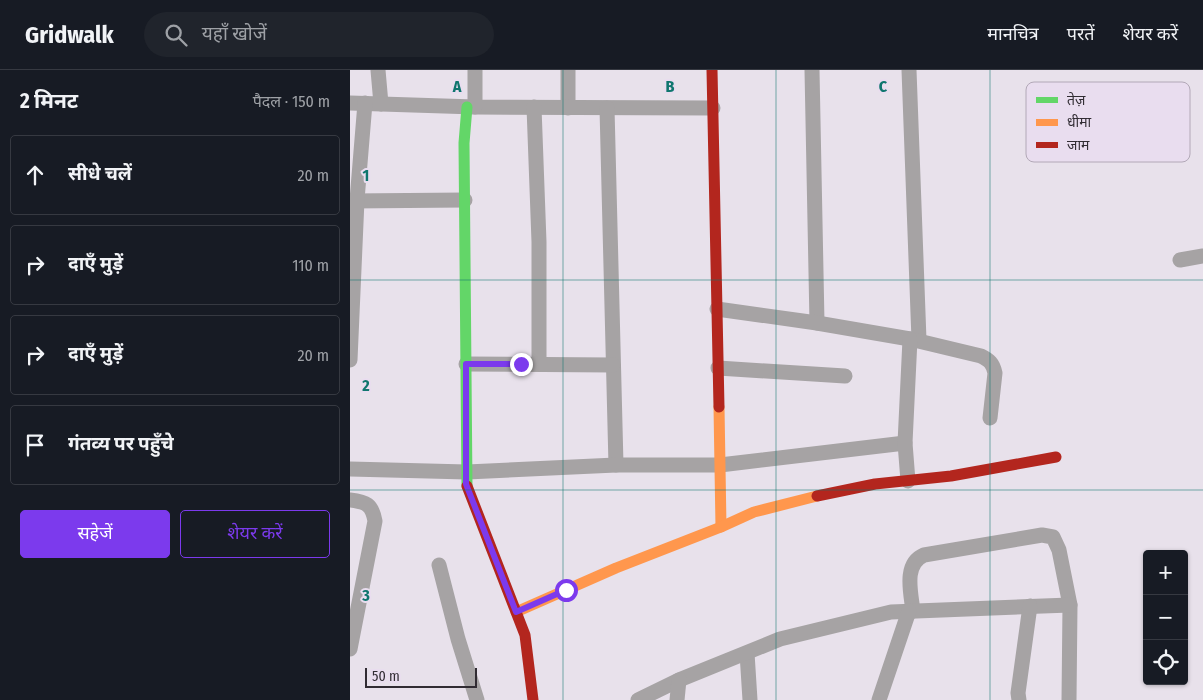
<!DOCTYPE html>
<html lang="hi">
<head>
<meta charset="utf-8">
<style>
	:root { --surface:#171b24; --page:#20242c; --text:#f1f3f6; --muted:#9ea1a6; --line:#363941; --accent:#7c3aed }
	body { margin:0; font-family:"Fira Sans Condensed","Noto Sans Devanagari",sans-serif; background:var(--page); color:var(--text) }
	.controls { position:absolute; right:15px; bottom:15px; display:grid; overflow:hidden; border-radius:5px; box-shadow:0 1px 4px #0004 }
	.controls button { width:45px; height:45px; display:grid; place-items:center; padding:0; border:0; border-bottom:1px solid var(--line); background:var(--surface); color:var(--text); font:25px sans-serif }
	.scale { position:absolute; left:15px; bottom:12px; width:112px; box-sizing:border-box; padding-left:5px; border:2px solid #312c33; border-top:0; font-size:14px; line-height:18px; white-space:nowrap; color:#312c33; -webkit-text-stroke:4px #e9ddef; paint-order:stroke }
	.stop { position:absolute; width:15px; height:15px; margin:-11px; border:4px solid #7c3aed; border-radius:50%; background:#fff }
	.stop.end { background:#7c3aed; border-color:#fff; box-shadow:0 1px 5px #0008 }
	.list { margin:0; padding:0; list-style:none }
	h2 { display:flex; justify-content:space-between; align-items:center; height:65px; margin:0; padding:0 20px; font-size:21px }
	h2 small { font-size:16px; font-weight:400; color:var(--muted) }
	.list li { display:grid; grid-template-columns:32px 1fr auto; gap:15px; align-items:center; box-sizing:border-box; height:80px; margin:0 10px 10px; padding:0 10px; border:1px solid var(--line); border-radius:5px }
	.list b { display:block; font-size:19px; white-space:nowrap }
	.list em { font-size:16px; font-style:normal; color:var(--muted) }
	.actions { display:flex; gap:10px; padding:15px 20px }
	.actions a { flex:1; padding:11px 0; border:1px solid var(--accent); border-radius:5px; text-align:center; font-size:18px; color:var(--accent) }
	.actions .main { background:var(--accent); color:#fff }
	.icon { flex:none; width:28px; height:28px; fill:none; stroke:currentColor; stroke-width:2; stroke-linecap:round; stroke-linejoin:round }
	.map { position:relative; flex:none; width:853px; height:630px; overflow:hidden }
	header { display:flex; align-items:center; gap:30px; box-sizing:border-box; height:70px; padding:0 25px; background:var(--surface); border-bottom:1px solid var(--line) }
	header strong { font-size:24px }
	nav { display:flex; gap:28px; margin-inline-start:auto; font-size:18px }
	.search { width:350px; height:45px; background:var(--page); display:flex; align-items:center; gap:12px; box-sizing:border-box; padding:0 18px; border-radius:28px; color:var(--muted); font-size:19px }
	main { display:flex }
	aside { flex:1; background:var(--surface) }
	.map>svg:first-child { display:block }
</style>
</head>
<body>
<header>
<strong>Gridwalk</strong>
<div class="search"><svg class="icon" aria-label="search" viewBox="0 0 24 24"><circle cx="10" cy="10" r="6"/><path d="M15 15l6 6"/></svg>यहाँ खोजें</div>
<nav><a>मानचित्र</a><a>परतें</a><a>शेयर करें</a></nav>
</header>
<main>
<aside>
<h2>2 मिनट<small>पैदल · 150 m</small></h2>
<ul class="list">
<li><svg class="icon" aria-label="ahead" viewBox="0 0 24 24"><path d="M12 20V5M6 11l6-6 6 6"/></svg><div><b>सीधे चलें</b></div><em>20 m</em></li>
<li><svg class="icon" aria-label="right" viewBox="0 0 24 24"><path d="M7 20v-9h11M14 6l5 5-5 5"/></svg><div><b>दाएँ मुड़ें</b></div><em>110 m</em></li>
<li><svg class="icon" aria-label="right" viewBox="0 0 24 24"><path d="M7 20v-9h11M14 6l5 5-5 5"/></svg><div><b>दाएँ मुड़ें</b></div><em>20 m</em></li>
<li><svg class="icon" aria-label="arrive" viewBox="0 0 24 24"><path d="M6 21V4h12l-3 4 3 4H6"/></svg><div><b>गंतव्य पर पहुँचे</b></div></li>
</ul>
<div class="actions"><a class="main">सहेजें</a><a>शेयर करें</a></div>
</aside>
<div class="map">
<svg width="853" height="630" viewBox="0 0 853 630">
	<rect width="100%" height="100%" fill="#e8e1eb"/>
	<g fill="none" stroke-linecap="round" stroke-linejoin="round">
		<g stroke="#a6a3a4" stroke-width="15">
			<polyline points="28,0 31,34"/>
			<polyline points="218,0 218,38"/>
			<polyline points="462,0 467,253"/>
			<polyline points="559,0 569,270"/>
			<polyline points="0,33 125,37 363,38"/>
			<polyline points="125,37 125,0"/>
			<polyline points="184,37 189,172 189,294"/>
			<polyline points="257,38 266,395"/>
			<polyline points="0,131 115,130"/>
			<polyline points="830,190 853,186"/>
			<path d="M367 239 467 253 560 269 631 286C639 290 643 293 645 303L640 348"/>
			<polyline points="0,290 7,130 15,33"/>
			<polyline points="116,294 263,295"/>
			<polyline points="368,298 495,306"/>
			<polyline points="0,399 117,402 266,395 370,395 555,373"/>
			<polyline points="558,411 555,373 560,269"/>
			<path d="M0 430C16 432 22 434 25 451L0 579"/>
			<polyline points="89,495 108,569 127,630"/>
			<path d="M563 541C561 523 553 494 574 485L692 465 703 467 709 480 720 535 719 630"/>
			<polyline points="397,583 400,630"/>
			<polyline points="288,630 329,610 430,569 541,542 720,535"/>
			<polyline points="327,630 329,610"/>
			<polyline points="529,630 559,541"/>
			<polyline points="669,630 668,623 680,536"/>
		</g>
		<polyline stroke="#63d668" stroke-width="11" points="117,37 114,73 117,416"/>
		<g stroke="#ff974d" stroke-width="11">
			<polyline points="369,337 371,457"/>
			<polyline points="166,542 266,498 371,457 404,442 467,426"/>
		</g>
		<g stroke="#b3261e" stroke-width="11">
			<polyline points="362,0 369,337"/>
			<polyline points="117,416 175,565 183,630"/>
			<polyline points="467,426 525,414 601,406 706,387"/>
		</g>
	</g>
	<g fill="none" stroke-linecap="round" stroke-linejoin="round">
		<polyline stroke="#7c3aed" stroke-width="6" points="171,294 116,294 116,414 166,542 216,520"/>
	</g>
	<path fill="none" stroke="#0f766e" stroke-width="1" stroke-opacity="0.55" d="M213 0V630M426 0V630M640 0V630M0 210H853M0 420H853"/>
	<rect x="676" y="12" width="164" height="80" rx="8" fill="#e9ddef" stroke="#b2a8b7" stroke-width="1"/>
	<rect x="686" y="27" width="22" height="6" fill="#63d668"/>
	<rect x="686" y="49" width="22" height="7" fill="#ff974d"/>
	<rect x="686" y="72" width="22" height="6" fill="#b3261e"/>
	<g font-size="14" fill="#312c33">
		<text x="717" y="35">तेज़</text>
		<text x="717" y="57">धीमा</text>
		<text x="717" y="80">जाम</text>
	</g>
	<g font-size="16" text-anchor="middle" font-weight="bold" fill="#0f766e" stroke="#e9ddef" stroke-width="4" stroke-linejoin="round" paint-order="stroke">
		<text x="107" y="22">A</text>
		<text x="320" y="22">B</text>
		<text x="533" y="22">C</text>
		<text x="16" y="111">1</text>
		<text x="16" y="321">2</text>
		<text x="16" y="531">3</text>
	</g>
</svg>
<div class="controls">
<button>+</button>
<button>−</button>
<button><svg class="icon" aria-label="locate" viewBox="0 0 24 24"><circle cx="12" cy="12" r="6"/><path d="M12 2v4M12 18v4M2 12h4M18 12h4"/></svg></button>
</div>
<div class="scale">50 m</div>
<div class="stop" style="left:216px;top:520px"></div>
<div class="stop end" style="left:171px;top:294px"></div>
</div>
</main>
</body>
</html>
